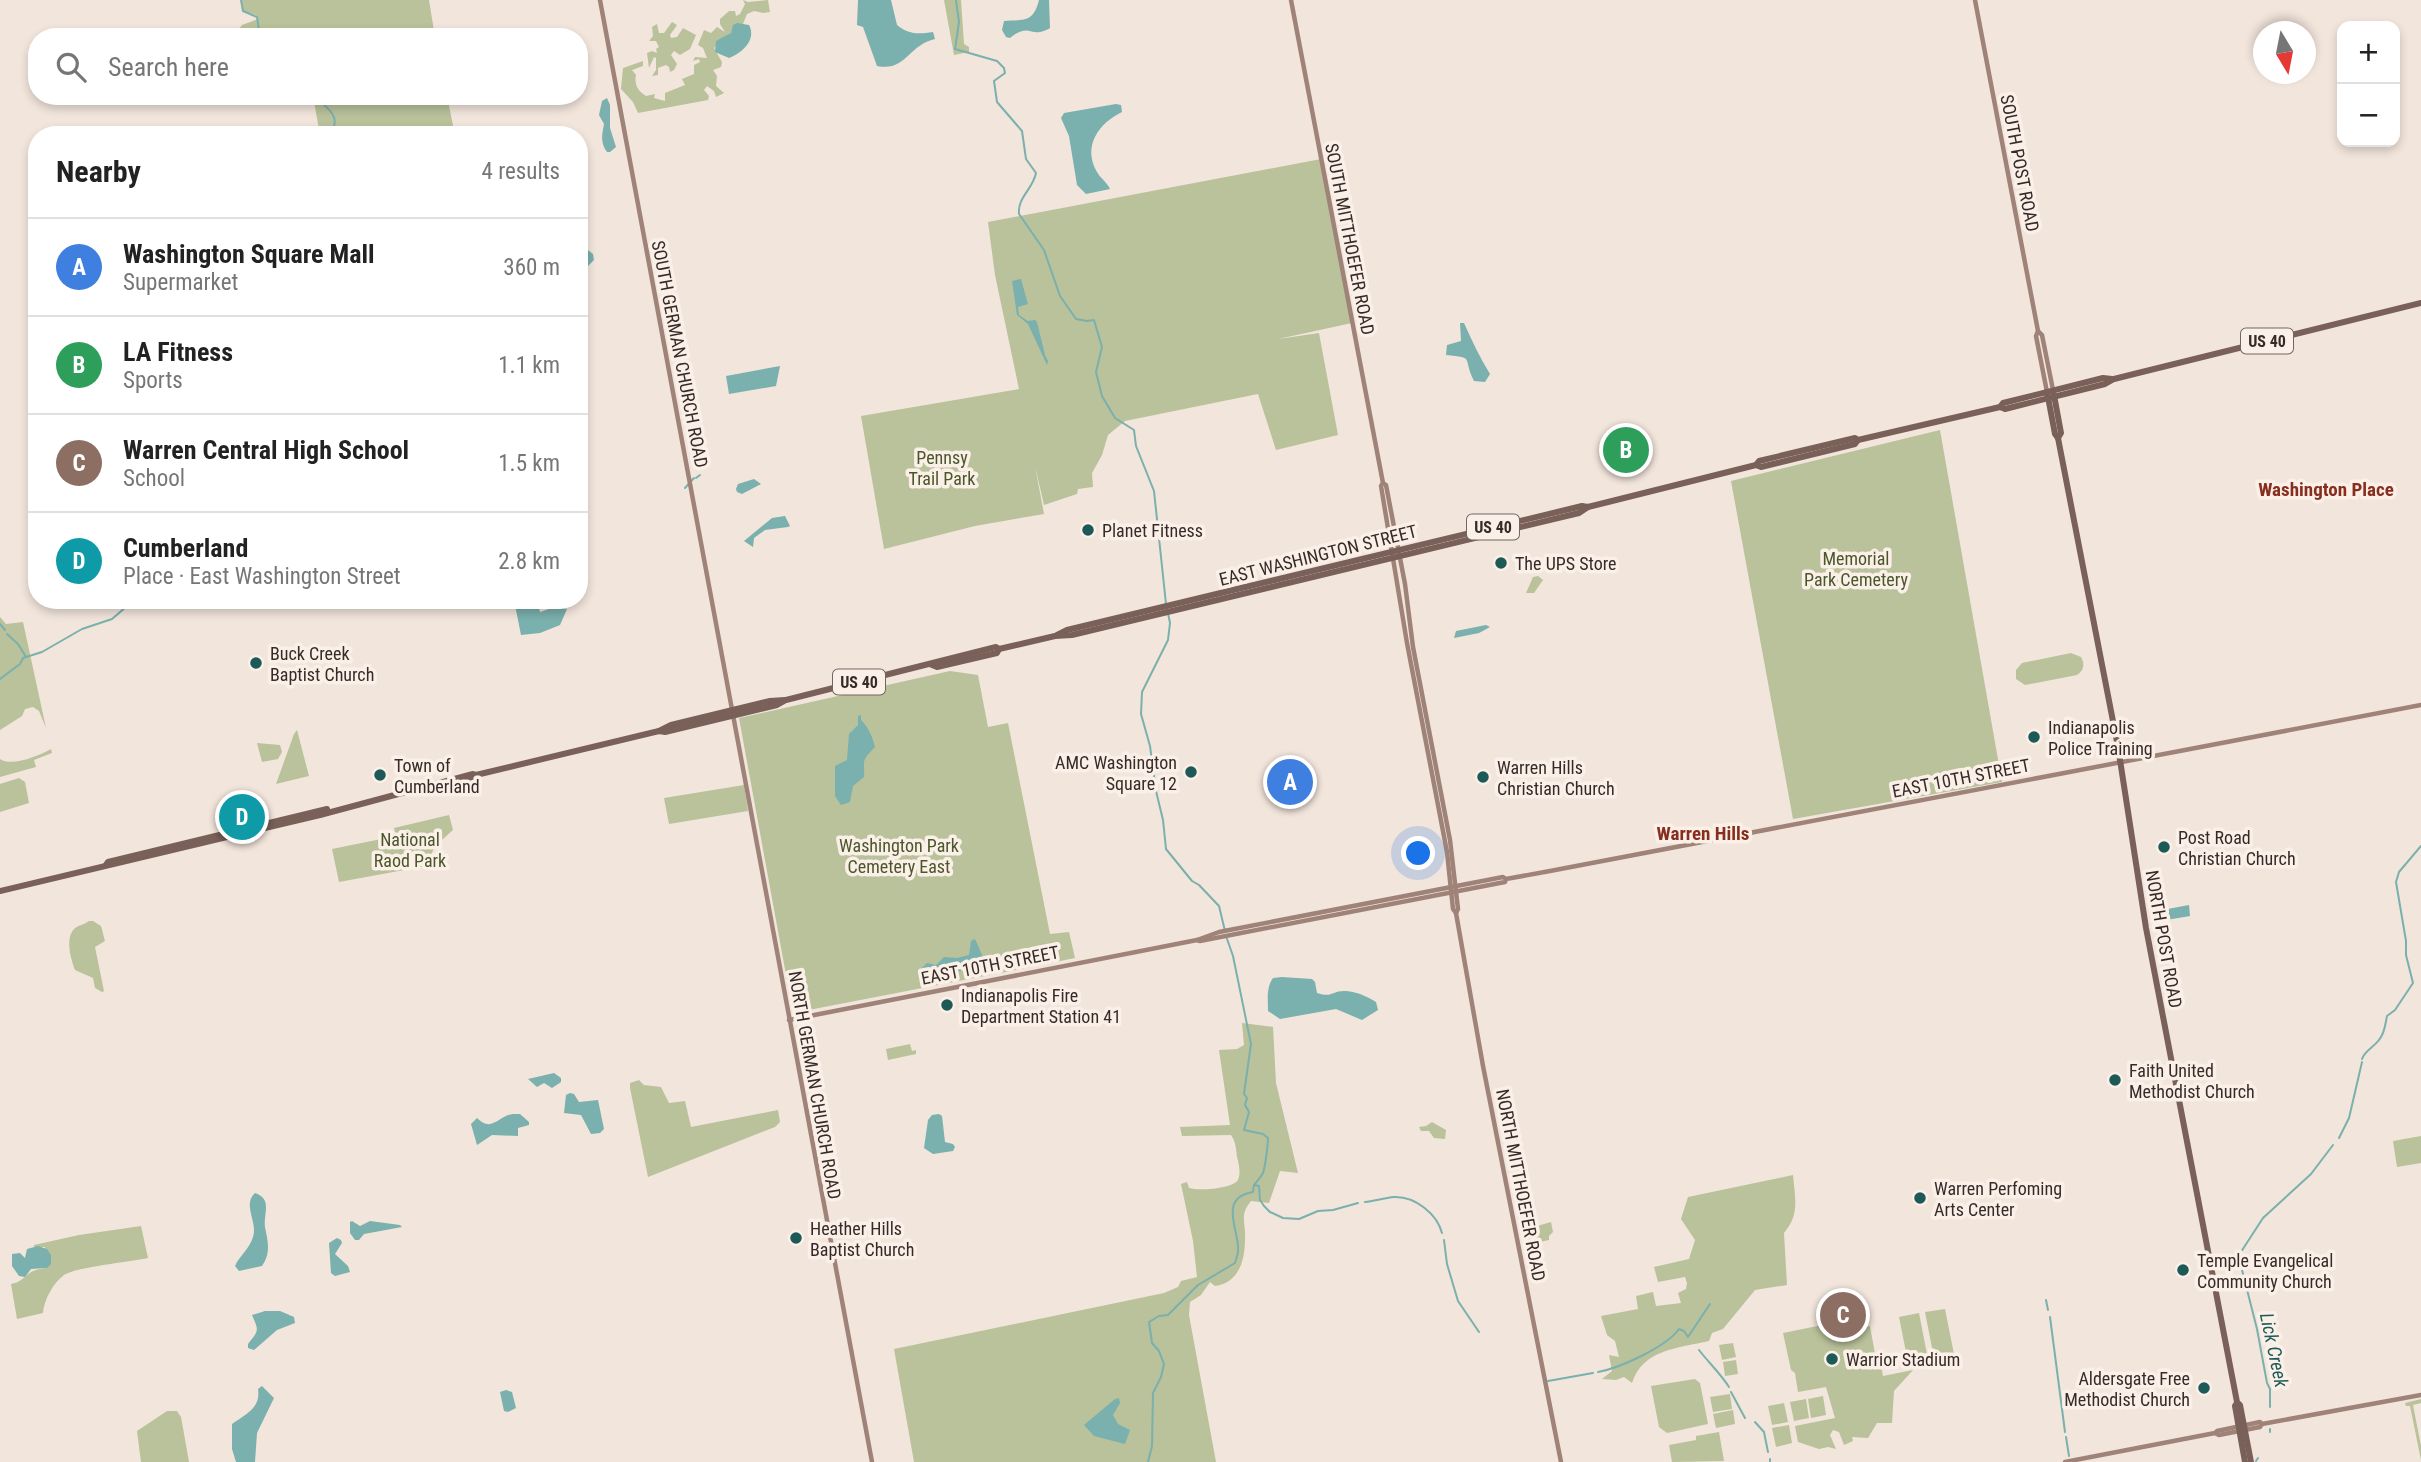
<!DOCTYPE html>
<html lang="en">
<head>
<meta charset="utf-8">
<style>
	:root { --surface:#fff; --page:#f6f6f6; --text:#222; --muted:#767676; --line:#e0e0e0; --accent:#111827 }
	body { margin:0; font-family:"Roboto Condensed",sans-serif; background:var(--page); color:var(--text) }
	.controls { position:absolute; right:21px; top:21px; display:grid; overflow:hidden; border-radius:14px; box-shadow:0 4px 10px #0003 }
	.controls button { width:63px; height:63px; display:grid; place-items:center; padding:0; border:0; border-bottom:2px solid var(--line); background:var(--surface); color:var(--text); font:35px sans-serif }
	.compass { position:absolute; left:2253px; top:21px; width:63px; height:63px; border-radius:50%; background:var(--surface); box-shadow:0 4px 10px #0003; rotate:170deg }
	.you { position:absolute; left:1419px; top:854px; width:24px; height:24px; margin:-18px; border:5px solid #fff; border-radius:50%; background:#1a73e8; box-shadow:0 0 0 10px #1a73e833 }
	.badge { display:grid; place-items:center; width:46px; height:46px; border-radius:50%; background:var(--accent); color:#fff; font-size:23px; font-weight:700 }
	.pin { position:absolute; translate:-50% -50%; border:4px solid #fff; box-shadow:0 2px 7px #0006 }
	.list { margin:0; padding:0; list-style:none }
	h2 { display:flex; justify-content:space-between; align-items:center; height:91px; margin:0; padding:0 28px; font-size:30px }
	h2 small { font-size:23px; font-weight:400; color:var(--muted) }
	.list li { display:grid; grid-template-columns:46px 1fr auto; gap:21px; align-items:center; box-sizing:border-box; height:98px; padding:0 28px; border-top:2px solid var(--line) }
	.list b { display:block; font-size:26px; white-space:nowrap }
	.list p { margin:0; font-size:23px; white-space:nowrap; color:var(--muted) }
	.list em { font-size:23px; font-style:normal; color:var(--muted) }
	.icon { flex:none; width:38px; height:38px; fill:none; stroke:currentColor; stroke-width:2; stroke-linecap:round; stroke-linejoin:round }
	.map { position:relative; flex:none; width:2421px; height:1462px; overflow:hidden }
	.search { position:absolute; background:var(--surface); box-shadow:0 4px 10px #0003; left:28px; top:28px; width:560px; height:77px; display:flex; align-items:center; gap:18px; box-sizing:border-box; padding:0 24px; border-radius:28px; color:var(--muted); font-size:26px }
	.panel { position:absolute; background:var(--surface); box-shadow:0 4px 10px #0003; left:28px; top:126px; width:560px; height:483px; border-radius:28px }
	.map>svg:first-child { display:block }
</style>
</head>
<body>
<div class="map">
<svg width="2421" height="1462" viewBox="0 0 2421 1462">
	<rect width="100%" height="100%" fill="#f2e5dc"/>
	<g fill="#b9c29b">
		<polygon points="241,0 429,0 435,37 243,37 238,30 242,25 258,19 256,15 243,11"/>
		<path d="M743 0 748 2 768 0 770 12 763 13 754 11 747 14 743 24 734 25 731 33 714 48 722 62 721 67 713 70 717 76 716 86 724 93 716 97 714 91 707 86 704 90 709 96 708 100 638 113 633 102 621 89 623 68 643 61V66L632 70 636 75C634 85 638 91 646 96L655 94 654 98 665 101V93L685 85 682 79 694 74V65L700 62 699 59 693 61 695 57 707 58 703 48 698 45 704 30 711 33 717 27 725 32 720 24V19L729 11H735L736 16 740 14 745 4Z"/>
		<polygon points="944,0 961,0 964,44 969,47 969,52 954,55"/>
		<polygon points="672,22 677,25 670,35 671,38 677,37 683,28 696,35 690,49 680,55 674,51 671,55 677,64 674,70 670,72 669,67 666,65 658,68 658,75 652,76 656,70 656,58 654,57 649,68 647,53 652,51 657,53 656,49 659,47 656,41 649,41 653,36 652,27 657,24 659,33 664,33"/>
		<polygon points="313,96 447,96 455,135 320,135"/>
		<polygon points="1321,159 1352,323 1278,339 1319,333 1338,435 1276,450 1258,394 1125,421 1108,435 1102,455 1092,473 1093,487 1078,489 1077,494 1044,505 1035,466 1044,514 975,526 884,549 861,416 1019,389 995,275 988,222"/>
		<polygon points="1940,430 2002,782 1793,819 1731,481"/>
		<polygon points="1538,576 1543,580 1534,593 1526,593 1533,577"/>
		<polygon points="0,617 6,624 23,622 46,728 39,711 33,707 25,709 22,716 0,730"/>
		<path d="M2071 653 2081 657C2085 664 2084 670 2077 675L2025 685 2016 679V670L2022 663Z"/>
		<polygon points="950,671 978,675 988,727 1008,723 1050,934 1069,932 1075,958 1000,973 998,970 995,974 793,1013 739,718"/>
		<polygon points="297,730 309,776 276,784 294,734"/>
		<polygon points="257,743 280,745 282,752 278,759 262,762"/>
		<path d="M51 749 52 753 34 760 36 767 0 777V759C11 767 39 756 51 749Z"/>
		<polygon points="19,778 25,782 29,803 0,812 0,784"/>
		<polygon points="744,785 748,811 669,824 664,798"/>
		<polygon points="449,815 453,830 435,846 426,866 339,882 332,849 396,836 394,828"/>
		<path d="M89 921H93L101 926 105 941 95 947 104 991 102 992 95 988 93 978 75 970C71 959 65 939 74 929 78 925 84 925 89 921Z"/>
		<path d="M1242 1023 1273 1027 1276 1083 1298 1173 1280 1171 1269 1203 1251 1201C1249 1204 1246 1207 1245 1211 1242 1219 1246 1230 1245 1239 1245 1260 1239 1283 1215 1286L1210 1282 1201 1295 1190 1302 1189 1315 1216 1462H914L894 1349 1164 1293 1178 1287 1181 1281 1197 1277 1193 1241 1181 1184 1187 1182 1189 1188C1199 1191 1232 1189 1238 1180 1241 1173 1239 1164 1237 1157 1236 1149 1236 1142 1231 1135L1182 1136 1180 1127 1230 1125 1219 1050 1237 1049 1244 1045Z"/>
		<polygon points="910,1044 912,1051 916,1050 916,1054 888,1060 886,1049"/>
		<polygon points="639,1080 644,1085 661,1087 669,1103 685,1101 691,1127 778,1110 780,1122 775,1127 648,1177 630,1088 630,1083"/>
		<polygon points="1432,1122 1446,1130 1445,1139 1434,1138 1429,1131 1421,1131 1419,1127 1426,1126"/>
		<polygon points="2421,1136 2421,1163 2397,1167 2393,1141"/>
		<path d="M1793 1175C1795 1199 1800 1214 1784 1233L1787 1285 1755 1290 1723 1329 1712 1333 1709 1341C1679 1348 1643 1349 1632 1383L1624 1377 1616 1380 1602 1379 1612 1371 1609 1355 1619 1357 1615 1341 1607 1335 1601 1316 1638 1309 1636 1296 1653 1292 1656 1306 1681 1303 1678 1293 1686 1289 1687 1283 1685 1277 1658 1282 1654 1267 1689 1259 1695 1240 1681 1219 1688 1197Z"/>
		<polygon points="1551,1222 1553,1232 1549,1236 1549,1240 1526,1245 1523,1230"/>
		<path d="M141 1226 148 1258C131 1262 75 1267 64 1275 53 1283 44 1300 43 1313L17 1319 11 1284C28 1281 23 1270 47 1268L45 1247H34V1245L79 1235Z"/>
		<polygon points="1945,1309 1954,1354 1934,1358 1925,1312"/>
		<polygon points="1919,1313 1928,1359 1908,1362 1899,1317"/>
		<polygon points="1847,1320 1848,1323 1854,1322 1856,1329 1870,1326 1877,1365 1881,1365 1883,1376 1913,1370 1894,1391 1892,1423 1877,1423 1868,1438 1852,1437 1853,1441 1844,1445 1839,1432 1833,1430 1830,1435 1836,1449 1828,1447 1819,1449 1798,1442 1795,1426 1835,1418 1826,1387 1798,1392 1795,1373 1791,1370 1783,1333"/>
		<polygon points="1733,1343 1736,1357 1722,1360 1719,1345"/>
		<polygon points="1736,1360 1738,1374 1725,1376 1723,1362"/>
		<polygon points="1695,1379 1700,1383 1708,1424 1667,1433 1659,1427 1651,1386"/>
		<polygon points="1730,1394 1732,1409 1713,1412 1710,1397"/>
		<polygon points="1823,1396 1826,1415 1811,1418 1808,1399"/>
		<polygon points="1806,1399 1809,1418 1794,1421 1790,1402"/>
		<polygon points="2421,1399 2421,1403 2413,1405 2421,1446 2421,1460 2410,1406 2406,1406 2405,1403"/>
		<polygon points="1784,1403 1788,1422 1772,1425 1768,1406"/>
		<polygon points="1733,1410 1735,1424 1716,1428 1713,1414"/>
		<polygon points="167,1411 177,1411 181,1417 189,1462 141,1462 137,1431"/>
		<polygon points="1789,1425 1792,1443 1776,1447 1772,1428"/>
		<polygon points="1719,1432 1724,1461 1672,1462 1669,1445 1696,1440 1696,1436"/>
	</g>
	<g fill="#7ab0ad">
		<path d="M858 0H891L897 25C909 35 919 34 933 32L935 39C908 45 906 72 877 66L863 27 857 25Z"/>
		<path d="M1039 0H1049L1050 28C1030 40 1031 21 1010 38L1006 37 1002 30 1004 21C1023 19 1033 24 1039 0Z"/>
		<path d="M737 23 749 25C757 40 742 53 729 58L715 52 716 41 731 33 733 25Z"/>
		<path d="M607 98 610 105V128L616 147 610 152H607C600 142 602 135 604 124L599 115 602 101Z"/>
		<path d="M1116 104 1121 105 1122 112C1099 123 1082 146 1097 172 1101 179 1107 182 1110 189L1086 194 1077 185 1069 136 1061 118 1064 113Z"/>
		<polygon points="588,250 593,254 594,260 586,268 579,269 579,254"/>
		<polygon points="1021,279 1028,304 1018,307 1019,315 1028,321 1035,320 1037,322 1045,355 1048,361 1047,365 1028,324 1017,315 1012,281"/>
		<path d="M1460 323H1464C1472 341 1480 358 1490 374L1485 382 1474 381C1462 357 1476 358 1446 355L1447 345 1461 341Z"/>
		<polygon points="780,366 776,386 729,394 726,376"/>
		<polygon points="754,479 761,484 742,494 737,492 736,489 738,484"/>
		<polygon points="785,516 790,526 788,527 765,530 754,538 753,547 744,541 772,518"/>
		<polygon points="514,600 537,600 540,612 555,607 567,609 560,625 540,633 521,635"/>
		<polygon points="1486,625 1490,627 1479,633 1454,638 1456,631"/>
		<path d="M861 715V720C869 728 872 736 875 747 860 762 865 760 864 777L853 786 850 802 841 805 835 796V766L847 760 849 734 858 725V716Z"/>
		<polygon points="2189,905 2190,916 2154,922 2152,912"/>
		<path d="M975 939 983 957C977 969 961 971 949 973 942 971 936 964 931 974H925L920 970 927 963 936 965 944 957 957 958 969 955 971 941Z"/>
		<path d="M1282 977 1312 979 1315 982 1317 993C1332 998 1332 991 1344 991 1356 991 1366 996 1376 1002L1378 1010 1362 1020 1336 1009 1280 1019 1268 1011C1268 999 1266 988 1273 978Z"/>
		<polygon points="554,1073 561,1078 561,1082 552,1088 544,1083 537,1087 528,1079"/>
		<polygon points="570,1093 574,1094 579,1102 598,1100 604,1129 600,1133 591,1134 581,1115 564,1113 566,1095"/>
		<path d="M513 1114H520L529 1122V1125L518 1128V1136L492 1135 477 1145 471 1124 477 1118C492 1133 498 1116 513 1114Z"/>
		<polygon points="939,1114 942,1116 945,1142 953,1144 955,1147 953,1151 933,1154 924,1148 928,1120 932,1115"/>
		<path d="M255 1193C273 1199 263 1214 265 1227 268 1242 271 1253 262 1266L239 1271 235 1266 237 1262C242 1254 250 1247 253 1237 258 1222 242 1205 255 1193Z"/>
		<polygon points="352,1221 360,1226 370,1221 400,1225 402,1227 364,1234 359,1240 355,1240 350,1233 350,1222"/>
		<polygon points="337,1238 341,1240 342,1243 335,1254 348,1266 350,1272 335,1276 331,1273 329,1243"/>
		<polygon points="38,1246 47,1249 51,1255 51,1264 47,1268 31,1269 25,1277 19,1276 12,1266 12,1254 20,1253 25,1258 27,1249"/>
		<path d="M265 1311H280L294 1317 295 1323 277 1330 254 1350 248 1348V1344C259 1330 259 1331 252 1315Z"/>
		<path d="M262 1386 274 1398 257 1433 255 1462H236L232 1449V1424C246 1414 261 1408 258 1389Z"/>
		<polygon points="506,1390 512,1392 516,1408 508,1412 504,1411 500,1392"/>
		<polygon points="1119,1398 1120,1403 1113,1415 1118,1424 1130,1430 1125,1444 1094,1436 1084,1425 1115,1399"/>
	</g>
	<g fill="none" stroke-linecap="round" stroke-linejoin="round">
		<g stroke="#7ab0ad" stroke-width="2">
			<polyline points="241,0 243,11 257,17 259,30 264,37"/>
			<path d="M956 0 959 22 955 49 997 61 1004 68 1005 73 994 81 997 102 1022 131 1026 159 1036 173C1033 189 1017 198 1019 214L1044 250 1060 296 1076 319 1087 321 1094 320 1102 347 1096 372 1102 396 1115 418 1134 430 1136 446 1154 491 1166 604"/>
			<path d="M326 96 323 104C334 113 340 122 329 135"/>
			<polyline points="696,478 700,475"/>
			<polyline points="685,488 694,478"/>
			<polyline points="1168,613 1170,623 1168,640 1142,692 1141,714 1150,746 1156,791 1163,820 1166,849 1192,881 1199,885 1219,906 1225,931"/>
			<polyline points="0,624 5,630"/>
			<polyline points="7,634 18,644 26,657"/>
			<polyline points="0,679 20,664 23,658 42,652 82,629 112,619 134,600"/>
			<path d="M2362 1059C2365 1050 2373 1048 2379 1040 2385 1033 2385 1025 2387 1016L2395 1010 2413 983 2406 955V941L2396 882 2399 872 2421 846"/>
			<polyline points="2339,1138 2349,1118 2362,1062"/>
			<polyline points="1254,1185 1259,1186 1260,1200 1264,1206 1270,1212 1283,1218 1299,1219 1318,1211 1333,1210 1358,1203"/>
			<path d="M1365 1202C1374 1201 1384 1198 1394 1197 1415 1196 1437 1214 1442 1233"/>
			<polyline points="1444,1240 1447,1264 1458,1301 1479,1332"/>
			<polyline points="2239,1255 2263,1218 2311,1174 2333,1145"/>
			<polyline points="2239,1258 2257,1329 2267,1383 2270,1389 2270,1407"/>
			<polyline points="2046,1300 2048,1310"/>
			<polyline points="2050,1317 2065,1432"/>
			<path d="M1699 1350C1709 1363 1720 1373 1729 1387"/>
			<path d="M1598 1372C1620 1368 1666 1347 1679 1329L1684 1331 1688 1337 1710 1304"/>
			<polyline points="1548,1381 1593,1373"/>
			<polyline points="1731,1392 1745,1418"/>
			<polyline points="1755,1422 1764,1432 1768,1452"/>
			<polyline points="2270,1432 2270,1429"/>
			<polyline points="2066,1437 2069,1456"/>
			<polyline points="1770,1459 1770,1462"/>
			<polyline points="2256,1461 2258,1458"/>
			<path d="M1148 1462 1152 1446 1153 1393 1161 1377 1164 1364 1159 1351 1152 1343 1149 1322 1159 1316 1168 1315 1198 1285 1235 1263C1236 1259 1238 1255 1238 1251 1240 1231 1217 1198 1253 1192 1253 1182 1259 1181 1263 1173 1265 1168 1268 1145 1268 1138L1263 1134 1244 1130 1249 1112 1245 1105 1247 1098 1244 1094 1251 1044 1233 956 1226 936"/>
		</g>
		<g stroke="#9f8379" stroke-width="4.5">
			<polyline points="600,0 872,1462"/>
			<polyline points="1291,0 1383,483 1386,485 1405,584 1413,647 1450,840 1458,909 1456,913"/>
			<polyline points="1975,0 2038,331 2036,336 2047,392"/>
			<polyline points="2038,331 2042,335 2053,390"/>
			<polyline points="1383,483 1381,486 1407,643 1447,852 1453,909 1456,913 1483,1066 1561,1462"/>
			<polyline points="1197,940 1219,932 1503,877 1506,879"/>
			<polyline points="789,1020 1197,940 1200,941 1505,882 1506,879 1550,871 2421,705"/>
			<polyline points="2215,1433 2219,1435 2260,1427 2262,1424"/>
			<polyline points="2065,1462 2215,1433 2217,1431 2260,1422 2262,1424 2421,1395"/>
		</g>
		<g stroke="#796059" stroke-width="6">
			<polyline points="2047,392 2055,434 2058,438 2118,747 2146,928 2237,1402 2240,1405 2251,1462"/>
			<polyline points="2054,395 2061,433 2058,438"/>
			<polyline points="2000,407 2005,409 2105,384 2114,379 2138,373 2421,303"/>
			<polyline points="1756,465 1761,467 1855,444 1858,440 2000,407 2003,403 2103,378 2112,379"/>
			<polyline points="1057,635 1067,630 1582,506 1588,507 1756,465 1759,461 1855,438 1858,440"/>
			<polyline points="932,665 937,667 997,653 999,649"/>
			<polyline points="659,731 671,725 770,701 785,700"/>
			<polyline points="425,788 429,790 474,778 476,775"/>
			<polyline points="106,865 108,862 327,809"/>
			<polyline points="0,891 320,815 473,774 476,775 659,731 665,732 777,705 786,700 996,647 999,649 1055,636 1072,635 1579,513 1588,507"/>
			<polyline points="2237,1403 2235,1406 2245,1462"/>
		</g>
	</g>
	<g fill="#1d5a57" stroke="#faf0e8" stroke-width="2.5">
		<circle cx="1088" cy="530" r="7"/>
		<circle cx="1501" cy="563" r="7"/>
		<circle cx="256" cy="663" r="7"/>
		<circle cx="2034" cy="737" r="7"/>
		<circle cx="1191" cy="772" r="7"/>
		<circle cx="380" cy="775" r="7"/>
		<circle cx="1483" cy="777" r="7"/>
		<circle cx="2164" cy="847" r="7"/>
		<circle cx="947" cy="1005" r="7"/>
		<circle cx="2115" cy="1080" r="7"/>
		<circle cx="1920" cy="1198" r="7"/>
		<circle cx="796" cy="1238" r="7"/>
		<circle cx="2183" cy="1270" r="7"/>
		<circle cx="1832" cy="1359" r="7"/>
		<circle cx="2204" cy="1388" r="7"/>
	</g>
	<g text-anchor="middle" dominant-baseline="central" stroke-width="7" stroke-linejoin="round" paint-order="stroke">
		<g fill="#faf0e8" stroke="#726662" stroke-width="2">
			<rect x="2241" y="328.5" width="52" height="25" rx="5"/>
			<rect x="1467" y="514.5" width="52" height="25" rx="5"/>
			<rect x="833" y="669.5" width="52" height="25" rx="5"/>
		</g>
		<g font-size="16" font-weight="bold" fill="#372b28">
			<text x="2267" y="341">US 40</text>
			<text x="1493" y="527">US 40</text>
			<text x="859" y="682">US 40</text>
		</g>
		<g font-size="18" fill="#372b28" stroke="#faf0e8">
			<text transform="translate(2020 163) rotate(79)">SOUTH POST ROAD</text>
			<text transform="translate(1350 239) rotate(79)">SOUTH MITTHOEFER ROAD</text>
			<text transform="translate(680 354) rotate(79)">SOUTH GERMAN CHURCH ROAD</text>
			<text transform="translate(1318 555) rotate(-14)">EAST WASHINGTON STREET</text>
			<text transform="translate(1961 778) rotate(-11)">EAST 10TH STREET</text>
			<text transform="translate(2164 939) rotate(80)">NORTH POST ROAD</text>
			<text transform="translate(990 965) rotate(-11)">EAST 10TH STREET</text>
			<text transform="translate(815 1085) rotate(80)">NORTH GERMAN CHURCH ROAD</text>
			<text transform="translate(1521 1185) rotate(79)">NORTH MITTHOEFER ROAD</text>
		</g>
		<g font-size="18" fill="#4b562b" stroke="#faf0e8">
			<text x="942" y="457">Pennsy<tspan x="942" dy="21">Trail Park</tspan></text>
			<text x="1856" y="558">Memorial<tspan x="1856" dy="21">Park Cemetery</tspan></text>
			<text x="410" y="839">National<tspan x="410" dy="21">Raod Park</tspan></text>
			<text x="899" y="845">Washington Park<tspan x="899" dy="21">Cemetery East</tspan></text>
		</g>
		<g font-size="18" fill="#372b28" stroke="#faf0e8" text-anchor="start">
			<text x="1102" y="530">Planet Fitness</text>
			<text x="1515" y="563">The UPS Store</text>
			<text x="270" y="653">Buck Creek<tspan x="270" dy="21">Baptist Church</tspan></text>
			<text x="2048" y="727">Indianapolis<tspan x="2048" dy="21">Police Training</tspan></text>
			<text x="1177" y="762" text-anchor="end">AMC Washington<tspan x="1177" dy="21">Square 12</tspan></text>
			<text x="394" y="765">Town of<tspan x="394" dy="21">Cumberland</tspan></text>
			<text x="1497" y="767">Warren Hills<tspan x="1497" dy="21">Christian Church</tspan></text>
			<text x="2178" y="837">Post Road<tspan x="2178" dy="21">Christian Church</tspan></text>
			<text x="961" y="995">Indianapolis Fire<tspan x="961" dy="21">Department Station 41</tspan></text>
			<text x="2129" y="1070">Faith United<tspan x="2129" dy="21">Methodist Church</tspan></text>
			<text x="1934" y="1188">Warren Perfoming<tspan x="1934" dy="21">Arts Center</tspan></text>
			<text x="810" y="1228">Heather Hills<tspan x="810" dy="21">Baptist Church</tspan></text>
			<text x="2197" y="1260">Temple Evangelical<tspan x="2197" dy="21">Community Church</tspan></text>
			<text x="1846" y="1359">Warrior Stadium</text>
			<text x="2190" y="1378" text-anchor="end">Aldersgate Free<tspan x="2190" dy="21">Methodist Church</tspan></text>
		</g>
		<g font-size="19" font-weight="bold" fill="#882e1f" stroke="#faf0e8">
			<text x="2326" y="489">Washington Place</text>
			<text x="1703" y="833">Warren Hills</text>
		</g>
		<g font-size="19" font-style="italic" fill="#1d5a57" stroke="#faf0e8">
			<text transform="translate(2274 1350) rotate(78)">Lick Creek</text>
		</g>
	</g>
</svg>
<div class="controls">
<button>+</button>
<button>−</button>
</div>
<svg class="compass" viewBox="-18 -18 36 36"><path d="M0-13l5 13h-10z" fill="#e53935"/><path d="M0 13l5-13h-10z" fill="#767676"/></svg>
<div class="you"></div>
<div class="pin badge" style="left:1290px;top:782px;background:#3f7fe0">A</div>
<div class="pin badge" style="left:1626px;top:450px;background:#2e9e5b">B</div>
<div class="pin badge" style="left:1843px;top:1315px;background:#8d6e63">C</div>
<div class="pin badge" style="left:242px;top:817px;background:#0f9aa8">D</div>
<div class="search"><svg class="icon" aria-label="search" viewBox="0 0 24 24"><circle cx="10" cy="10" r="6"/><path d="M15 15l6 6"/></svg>Search here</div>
<section class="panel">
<h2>Nearby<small>4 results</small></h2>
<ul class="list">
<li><span class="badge" style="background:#3f7fe0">A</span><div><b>Washington Square Mall</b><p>Supermarket</p></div><em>360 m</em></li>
<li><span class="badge" style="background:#2e9e5b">B</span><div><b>LA Fitness</b><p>Sports</p></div><em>1.1 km</em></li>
<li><span class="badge" style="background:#8d6e63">C</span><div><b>Warren Central High School</b><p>School</p></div><em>1.5 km</em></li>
<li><span class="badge" style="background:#0f9aa8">D</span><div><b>Cumberland</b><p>Place · East Washington Street</p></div><em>2.8 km</em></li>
</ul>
</section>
</div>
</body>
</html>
